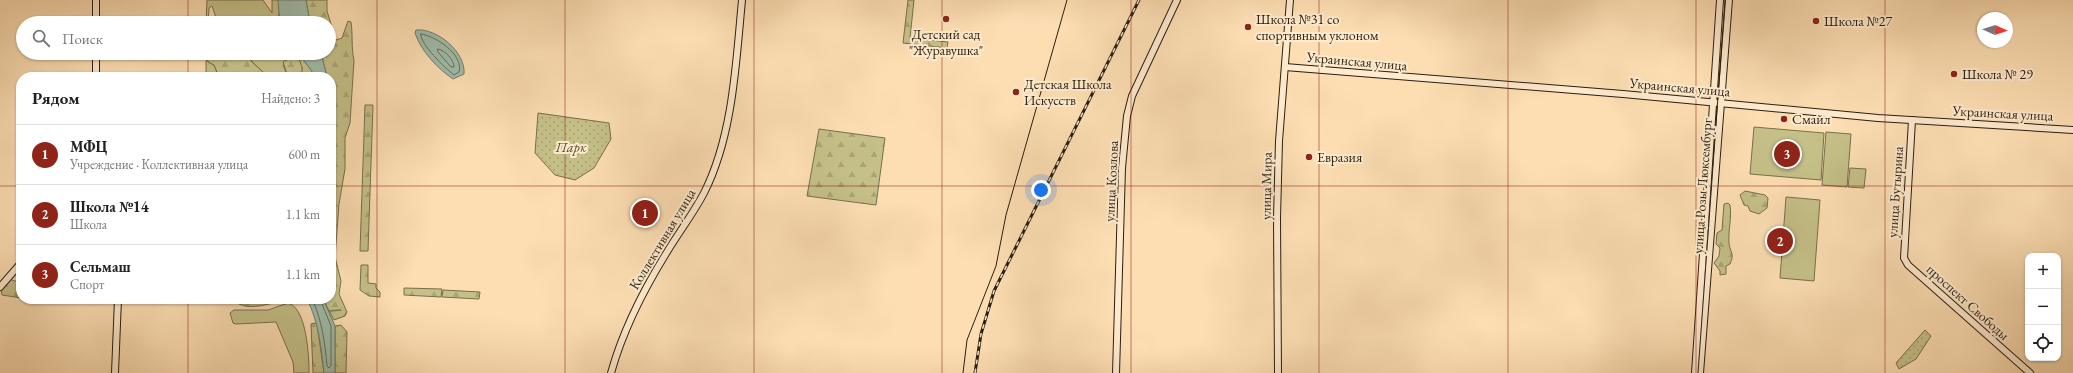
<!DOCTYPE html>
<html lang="ru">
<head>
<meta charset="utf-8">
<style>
	:root { --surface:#fff; --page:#f6f6f6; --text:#222; --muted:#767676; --line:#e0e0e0; --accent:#8f2418 }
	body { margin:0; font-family:"EB Garamond",serif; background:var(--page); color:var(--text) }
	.controls { position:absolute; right:12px; bottom:12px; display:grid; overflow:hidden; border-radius:8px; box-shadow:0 1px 3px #0004 }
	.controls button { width:36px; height:36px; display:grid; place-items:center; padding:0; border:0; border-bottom:1px solid var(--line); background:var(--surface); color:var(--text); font:20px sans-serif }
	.compass { position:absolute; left:1977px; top:12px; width:36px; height:36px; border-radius:50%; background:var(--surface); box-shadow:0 1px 3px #0004; rotate:93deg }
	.you { position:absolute; left:1041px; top:190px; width:14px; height:14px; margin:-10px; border:3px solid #fff; border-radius:50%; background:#1a73e8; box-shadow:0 0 0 6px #1a73e833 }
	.badge { display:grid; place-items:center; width:26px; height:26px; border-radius:50%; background:var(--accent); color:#fff; font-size:13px; font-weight:700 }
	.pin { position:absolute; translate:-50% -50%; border:2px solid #fff; box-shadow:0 1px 4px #0006 }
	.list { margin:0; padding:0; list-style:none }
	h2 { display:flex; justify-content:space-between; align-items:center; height:52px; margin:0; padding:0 16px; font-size:17px }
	h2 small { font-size:13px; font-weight:400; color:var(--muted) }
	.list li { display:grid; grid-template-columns:26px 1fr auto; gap:12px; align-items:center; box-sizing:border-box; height:60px; padding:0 16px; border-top:1px solid var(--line) }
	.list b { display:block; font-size:15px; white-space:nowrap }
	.list p { margin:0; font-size:13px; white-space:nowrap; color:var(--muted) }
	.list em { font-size:13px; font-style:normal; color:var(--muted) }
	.icon { flex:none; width:22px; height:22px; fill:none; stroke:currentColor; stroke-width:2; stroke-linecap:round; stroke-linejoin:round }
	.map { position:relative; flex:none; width:2073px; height:373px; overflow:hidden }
	.search { position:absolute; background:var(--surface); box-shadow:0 1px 3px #0004; left:16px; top:16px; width:320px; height:44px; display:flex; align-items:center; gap:10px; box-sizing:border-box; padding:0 14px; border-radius:22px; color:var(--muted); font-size:15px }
	.panel { position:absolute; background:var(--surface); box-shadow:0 1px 3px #0004; left:16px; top:72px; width:320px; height:232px; border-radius:16px }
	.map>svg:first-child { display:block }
</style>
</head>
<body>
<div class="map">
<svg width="2073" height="373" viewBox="0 0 2073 373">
	<defs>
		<pattern id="forest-firs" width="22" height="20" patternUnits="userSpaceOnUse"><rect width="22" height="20" fill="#c5c088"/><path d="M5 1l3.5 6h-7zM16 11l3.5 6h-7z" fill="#a9a574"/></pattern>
		<pattern id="park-dots" width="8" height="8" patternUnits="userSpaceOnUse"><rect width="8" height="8" fill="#c5c088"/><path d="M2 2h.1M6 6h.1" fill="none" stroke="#a9a574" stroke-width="1.8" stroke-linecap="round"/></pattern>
	</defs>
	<rect width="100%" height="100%" fill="#fddeb3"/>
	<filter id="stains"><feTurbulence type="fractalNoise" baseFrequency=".005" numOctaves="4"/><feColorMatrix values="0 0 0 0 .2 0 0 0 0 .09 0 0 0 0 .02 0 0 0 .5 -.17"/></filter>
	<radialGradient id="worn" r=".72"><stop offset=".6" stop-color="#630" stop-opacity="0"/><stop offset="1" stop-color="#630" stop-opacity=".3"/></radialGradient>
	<g fill="#c5c088" stroke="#786f4c">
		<path d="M207 0H263L272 13V0H278C280 7 280 16 276 23H220L215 15 212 6 209 8 208 23H206Z"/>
		<polygon points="206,53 207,53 208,62 214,65 219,77 206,77"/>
		<polygon points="247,53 277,53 279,56 298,53 312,71 312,77 301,76 302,67 283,65 288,77 265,77 264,73 252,62"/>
		<polygon points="1754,127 1824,133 1821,180 1750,174"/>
		<polygon points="1826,132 1851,134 1847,187 1822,185"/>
		<polygon points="1850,168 1866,169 1864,188 1848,187"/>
		<polygon points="1786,197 1820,200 1814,281 1780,278"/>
		<path d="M288 303C307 308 309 357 309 373H294L293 362 276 322 236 324 233 323 230 313 234 310H268Z"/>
	</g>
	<g fill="url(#forest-firs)" stroke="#786f4c">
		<path d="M306 0H327V11L336 40 342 38 348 21 351 22C353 35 351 47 354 60L350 123 345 138V169L339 204 335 257 341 281 339 294 347 312 345 316 334 320 323 299H331V179L333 159 331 77H327L321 53H329V23H310Z"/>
		<polygon points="908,0 914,0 910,38 948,42 947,48 903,43"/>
		<polygon points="207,53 247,53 252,62 264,73 265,77 219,77 214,65 208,62"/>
		<polygon points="290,58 299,59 302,67 302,77 288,77 283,62"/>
		<polygon points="365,105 373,105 368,251 360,251"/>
		<polygon points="819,129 885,138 876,205 807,196"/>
		<polygon points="1745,191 1765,195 1768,198 1767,208 1759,214 1750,211 1748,206 1744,205 1740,195"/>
		<path d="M1728 203 1730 205C1732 218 1728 230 1729 243 1730 253 1735 253 1730 264L1726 266V274L1720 275V271L1714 263 1719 256 1720 248 1716 244 1717 233 1722 230 1724 204Z"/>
		<polygon points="361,265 368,265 368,283 376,284 376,288 380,292 380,297 369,296 360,290"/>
		<polygon points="9,279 21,283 21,298 2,295 1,289"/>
		<polygon points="404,288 442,289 441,297 404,295"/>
		<polygon points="443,290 480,292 479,299 442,297"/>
		<path d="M236 299H275L273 303C262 306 244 310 235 301Z"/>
		<polygon points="314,323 317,324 324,373 313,373 311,324"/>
		<polygon points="341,325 347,332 346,373 335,373 335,326"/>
	</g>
	<g fill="url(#park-dots)" stroke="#786f4c">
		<polygon points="538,113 609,123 611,139 594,168 575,180 555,175 535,153"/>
		<polygon points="1925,330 1931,336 1916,359 1899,369 1896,363"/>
	</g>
	<g fill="#9fbcaa" stroke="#707d6c">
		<polygon points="278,0 306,0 310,23 280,23"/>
		<path d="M416 30C437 28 466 52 464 74L453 79C437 68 421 51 415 33Z"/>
		<polygon points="298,53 321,53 327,77 312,77 312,71"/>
		<path d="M307 299H323L335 326V373H324C321 347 319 323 307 299Z"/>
	</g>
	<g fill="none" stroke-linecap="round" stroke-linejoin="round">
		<g stroke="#646d5c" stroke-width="1">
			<path d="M421 34C436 36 464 55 459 72L454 75C446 69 419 43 421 34Z"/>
			<path d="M438 49C445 50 454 60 454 67H451L438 52Z"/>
			<path d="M312 299C322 320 325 343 327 366L329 368 331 366V326L320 299"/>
		</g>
		<polyline stroke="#707d6c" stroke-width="1.5" points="329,311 341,310"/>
		<g stroke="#2a1e0f" stroke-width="8">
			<g id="secondary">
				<polyline points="96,0 96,23"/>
				<polyline points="1285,67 1623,94 1878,118 2073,130"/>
				<polyline points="96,77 96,53"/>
				<polyline points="1912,120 1904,258 1908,265 2030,373"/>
				<polyline points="0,287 21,263"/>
				<polyline points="115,373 118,299"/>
				<path d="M611 373C623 330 644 289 667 252 679 232 693 214 704 193 733 136 736 63 742 0"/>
				<polyline points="1116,373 1122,168 1127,116 1132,96 1177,0"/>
				<polyline points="1278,373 1277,218 1279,141 1290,0"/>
				<polyline points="1695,373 1720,0"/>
				<polyline points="1700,373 1729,0"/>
			</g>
		</g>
		<use href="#secondary" stroke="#feeace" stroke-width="6"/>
		<g stroke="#2a1e0f" stroke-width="1">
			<polyline points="963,373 967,340 996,266 1006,215 1067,0"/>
			<polyline points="1698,373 1725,0"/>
		</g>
		<g stroke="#2a1e0f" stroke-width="3">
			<polyline id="rail" points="975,373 981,334 994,291 1139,0"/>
		</g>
		<use href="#rail" stroke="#feeace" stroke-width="1.5" stroke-dasharray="4.5" stroke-linecap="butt"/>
	</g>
	<path fill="none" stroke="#8f2418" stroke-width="1" stroke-opacity="0.55" d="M188 0V23M377 0V373M565 0V373M754 0V373M942 0V373M1131 0V373M1319 0V373M1508 0V373M1696 0V373M1885 0V373M188 53V77M0 186H21M331 186H2073M188 299V373"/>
	<g fill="#8f2418" stroke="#feeace" stroke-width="1.5">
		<circle cx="946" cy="19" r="4"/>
		<circle cx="1816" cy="21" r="4"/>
		<circle cx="1248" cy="27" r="4"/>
		<circle cx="1954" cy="74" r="4"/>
		<circle cx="1016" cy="92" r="4"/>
		<circle cx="1784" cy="119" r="4"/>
		<circle cx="1309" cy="157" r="4"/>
	</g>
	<g text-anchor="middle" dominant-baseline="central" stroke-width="4" stroke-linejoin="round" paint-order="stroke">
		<g font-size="14" fill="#2a1e0f" stroke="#feeace" text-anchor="start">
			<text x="1256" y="19">Школа №31 со<tspan x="1256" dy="16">спортивным уклоном</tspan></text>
			<text x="1824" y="21">Школа №27</text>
			<text x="946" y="34" text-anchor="middle">Детский сад<tspan x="946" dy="16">"Журавушка"</tspan></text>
			<text x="1962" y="74">Школа № 29</text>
			<text x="1024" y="84">Детская Школа<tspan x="1024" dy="16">Искусств</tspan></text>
			<text x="1792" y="119">Смайл</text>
			<text x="1317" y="157">Евразия</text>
		</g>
		<g font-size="14" fill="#2a1e0f" stroke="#feeace">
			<text transform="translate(1357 61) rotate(5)">Украинская улица</text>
			<text transform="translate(1680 87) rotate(5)">Украинская улица</text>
			<text transform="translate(2003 113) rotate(3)">Украинская улица</text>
			<text transform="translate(1111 181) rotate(-87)">улица Козлова</text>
			<text transform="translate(1266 186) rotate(-89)">улица Мира</text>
			<text transform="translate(1702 186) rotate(-86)">улица Розы Люксембург</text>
			<text transform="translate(1895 192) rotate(-86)">улица Бутырина</text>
			<text transform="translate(662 239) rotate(-59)">Коллективная улица</text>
			<text transform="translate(1968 302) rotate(42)">проспект Свободы</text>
		</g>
		<g font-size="14" font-style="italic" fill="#584f33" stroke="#feeace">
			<text x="571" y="147">Парк</text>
		</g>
	</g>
	<rect width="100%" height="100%" filter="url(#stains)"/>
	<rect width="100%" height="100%" fill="url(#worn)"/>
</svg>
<div class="controls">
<button>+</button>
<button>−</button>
<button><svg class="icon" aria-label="locate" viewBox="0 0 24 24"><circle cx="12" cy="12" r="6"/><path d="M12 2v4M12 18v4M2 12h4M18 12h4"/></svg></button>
</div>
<svg class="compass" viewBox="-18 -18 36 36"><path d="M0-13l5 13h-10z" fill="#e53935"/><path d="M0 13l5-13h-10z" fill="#767676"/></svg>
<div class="you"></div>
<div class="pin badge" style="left:645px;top:213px">1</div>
<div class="pin badge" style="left:1780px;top:241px">2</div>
<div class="pin badge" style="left:1787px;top:154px">3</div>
<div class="search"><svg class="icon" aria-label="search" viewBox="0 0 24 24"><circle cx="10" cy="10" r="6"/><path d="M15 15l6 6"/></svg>Поиск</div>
<section class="panel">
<h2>Рядом<small>Найдено: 3</small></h2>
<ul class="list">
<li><span class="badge">1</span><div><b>МФЦ</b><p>Учреждение · Коллективная улица</p></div><em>600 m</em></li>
<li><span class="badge">2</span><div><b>Школа №14</b><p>Школа</p></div><em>1.1 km</em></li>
<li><span class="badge">3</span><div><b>Сельмаш</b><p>Спорт</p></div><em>1.1 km</em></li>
</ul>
</section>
</div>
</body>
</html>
